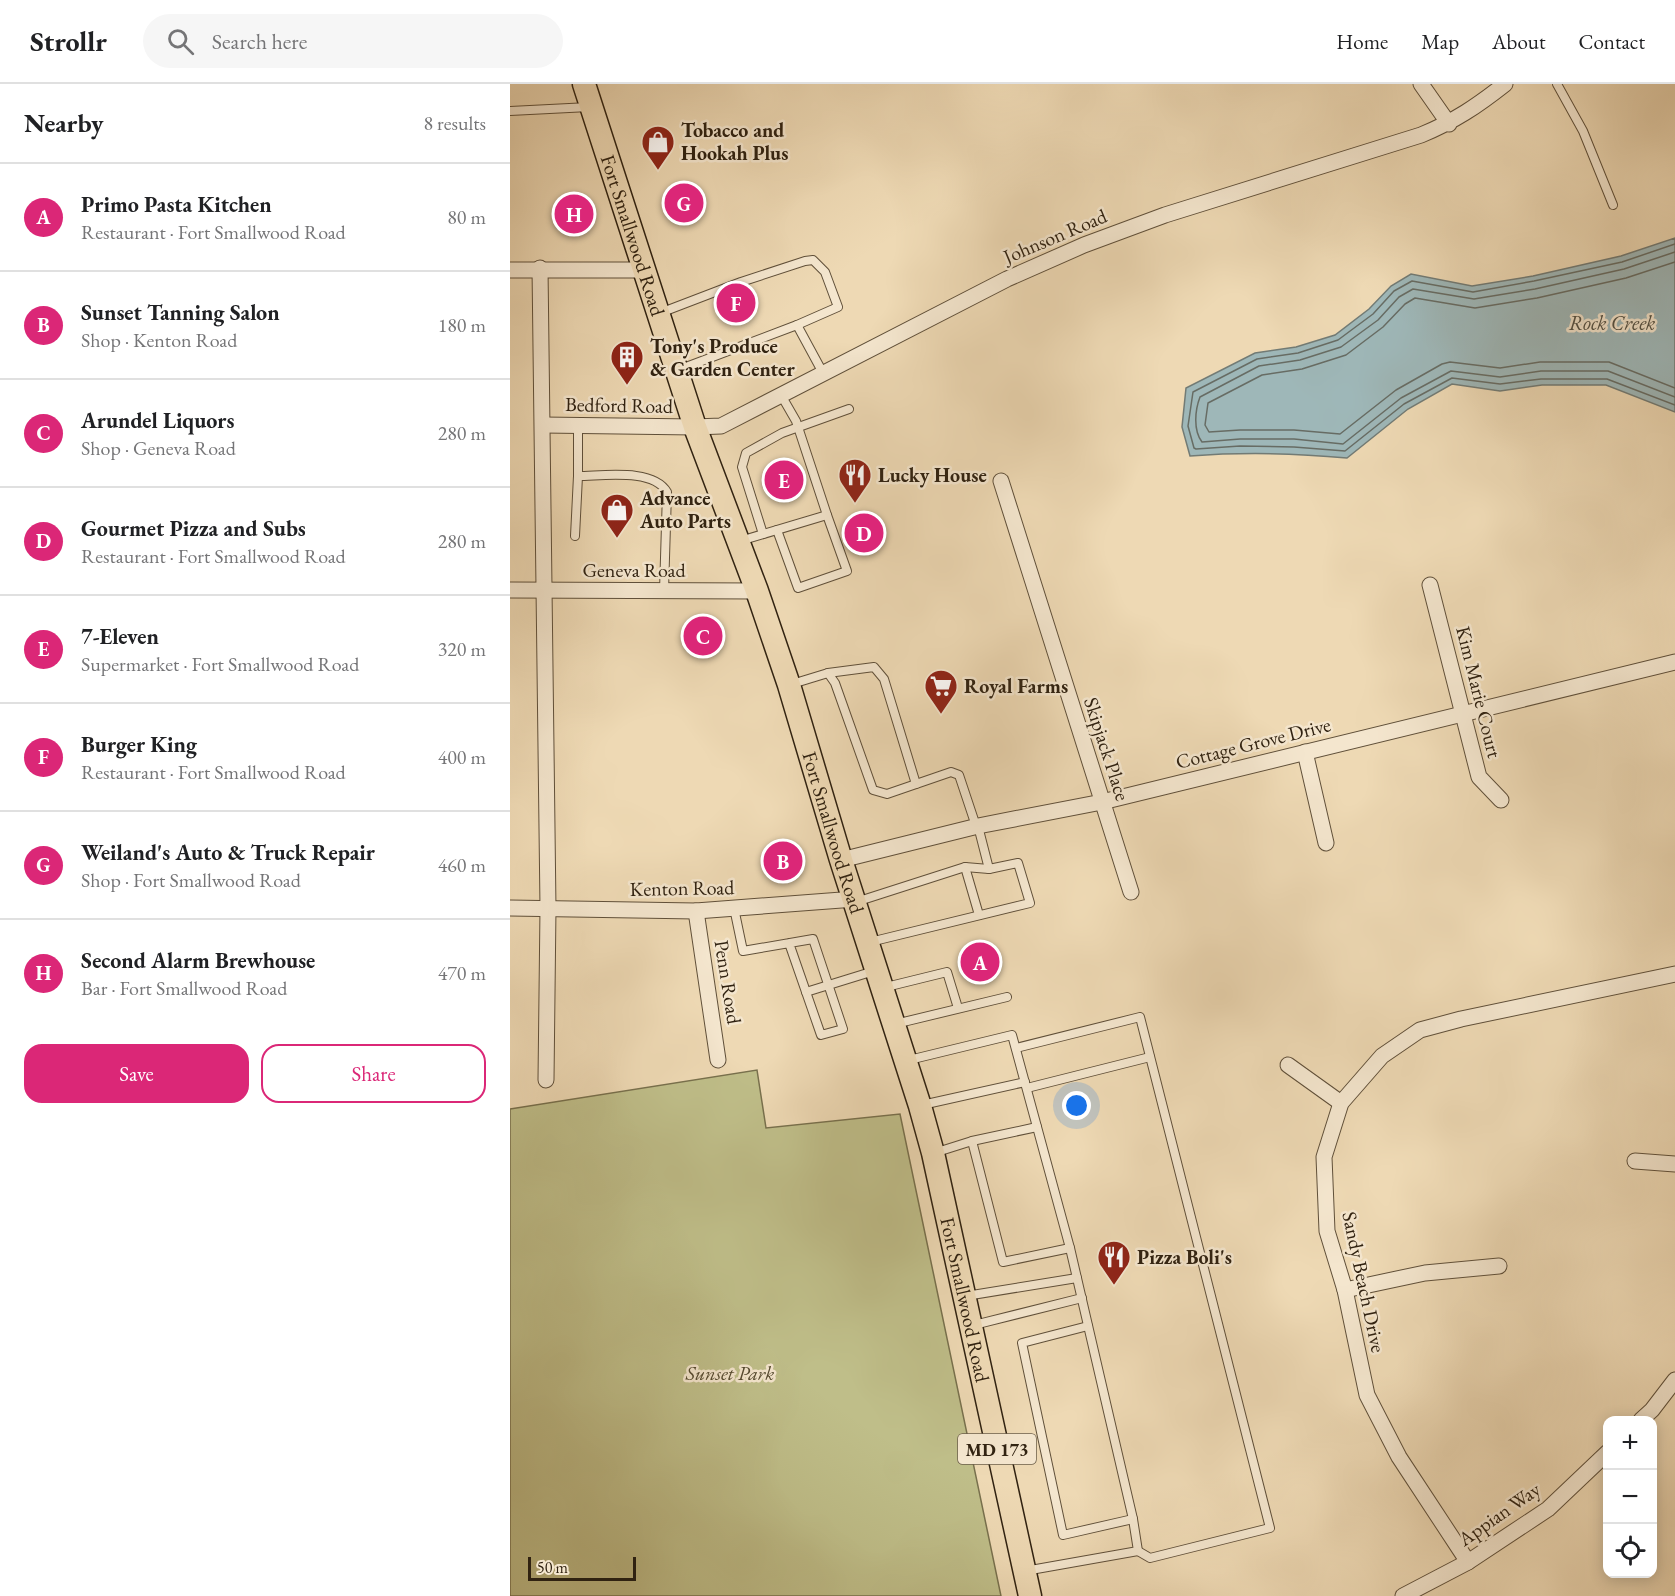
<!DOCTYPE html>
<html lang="en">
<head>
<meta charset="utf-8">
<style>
	:root { --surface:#fff; --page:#f6f6f6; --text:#202124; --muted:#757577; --line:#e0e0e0; --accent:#db2777 }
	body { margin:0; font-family:"EB Garamond",serif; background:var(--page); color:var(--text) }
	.controls { position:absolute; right:18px; bottom:18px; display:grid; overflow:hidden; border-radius:12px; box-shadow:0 3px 15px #0003 }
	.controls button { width:54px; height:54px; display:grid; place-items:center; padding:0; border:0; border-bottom:2px solid var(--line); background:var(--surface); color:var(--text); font:30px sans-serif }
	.scale { position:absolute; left:18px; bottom:15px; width:108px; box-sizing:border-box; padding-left:6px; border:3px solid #302211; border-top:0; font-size:16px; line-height:21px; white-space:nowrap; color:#302211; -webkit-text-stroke:4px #f4e6ce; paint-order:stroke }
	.you { position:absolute; left:567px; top:1022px; width:21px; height:21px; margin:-15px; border:4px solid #fff; border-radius:50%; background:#1a73e8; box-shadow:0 0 0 9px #1a73e833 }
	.badge { display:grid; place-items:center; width:39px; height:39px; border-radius:50%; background:var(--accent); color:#fff; font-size:20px; font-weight:700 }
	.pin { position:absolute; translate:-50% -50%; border:3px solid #fff; box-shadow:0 2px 6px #0006 }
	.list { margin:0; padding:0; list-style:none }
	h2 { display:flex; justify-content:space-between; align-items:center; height:78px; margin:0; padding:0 24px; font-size:26px }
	h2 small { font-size:20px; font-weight:400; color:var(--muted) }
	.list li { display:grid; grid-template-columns:39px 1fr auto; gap:18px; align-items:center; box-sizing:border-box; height:108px; padding:0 24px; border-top:2px solid var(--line) }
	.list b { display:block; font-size:22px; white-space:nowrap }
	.list p { margin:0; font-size:20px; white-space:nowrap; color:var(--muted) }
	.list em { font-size:20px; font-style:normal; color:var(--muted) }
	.actions { display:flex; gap:12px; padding:18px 24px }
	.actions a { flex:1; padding:14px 0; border:2px solid var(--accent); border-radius:18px; text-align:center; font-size:21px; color:var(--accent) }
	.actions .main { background:var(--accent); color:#fff }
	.icon { flex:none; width:33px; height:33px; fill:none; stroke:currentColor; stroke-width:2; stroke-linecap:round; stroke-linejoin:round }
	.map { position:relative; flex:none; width:1165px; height:1512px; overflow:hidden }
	header { display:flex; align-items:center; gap:36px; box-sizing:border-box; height:84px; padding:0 30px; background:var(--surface); border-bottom:2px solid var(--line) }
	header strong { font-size:28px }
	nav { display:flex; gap:33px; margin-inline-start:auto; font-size:21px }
	.search { width:420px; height:54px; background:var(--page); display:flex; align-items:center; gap:15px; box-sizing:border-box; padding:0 21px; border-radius:33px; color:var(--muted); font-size:22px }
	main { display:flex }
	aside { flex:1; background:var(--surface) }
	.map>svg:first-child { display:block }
</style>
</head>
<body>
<header>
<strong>Strollr</strong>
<div class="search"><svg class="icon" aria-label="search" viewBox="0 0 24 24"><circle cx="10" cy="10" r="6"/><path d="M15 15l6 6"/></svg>Search here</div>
<nav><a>Home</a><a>Map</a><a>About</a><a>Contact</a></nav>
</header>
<main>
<aside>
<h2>Nearby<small>8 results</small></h2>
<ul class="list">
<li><span class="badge">A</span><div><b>Primo Pasta Kitchen</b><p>Restaurant · Fort Smallwood Road</p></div><em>80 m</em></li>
<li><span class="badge">B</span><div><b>Sunset Tanning Salon</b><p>Shop · Kenton Road</p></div><em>180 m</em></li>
<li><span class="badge">C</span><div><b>Arundel Liquors</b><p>Shop · Geneva Road</p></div><em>280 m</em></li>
<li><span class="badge">D</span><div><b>Gourmet Pizza and Subs</b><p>Restaurant · Fort Smallwood Road</p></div><em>280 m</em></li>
<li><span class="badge">E</span><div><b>7-Eleven</b><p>Supermarket · Fort Smallwood Road</p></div><em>320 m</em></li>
<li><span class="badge">F</span><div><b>Burger King</b><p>Restaurant · Fort Smallwood Road</p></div><em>400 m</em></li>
<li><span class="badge">G</span><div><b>Weiland's Auto &amp; Truck Repair</b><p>Shop · Fort Smallwood Road</p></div><em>460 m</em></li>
<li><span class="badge">H</span><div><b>Second Alarm Brewhouse</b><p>Bar · Fort Smallwood Road</p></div><em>470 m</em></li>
</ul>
<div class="actions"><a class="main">Save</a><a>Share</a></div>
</aside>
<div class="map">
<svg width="1165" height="1512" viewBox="0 0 1165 1512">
	<rect width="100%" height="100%" fill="#eed9b4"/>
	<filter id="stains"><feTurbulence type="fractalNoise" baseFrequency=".00333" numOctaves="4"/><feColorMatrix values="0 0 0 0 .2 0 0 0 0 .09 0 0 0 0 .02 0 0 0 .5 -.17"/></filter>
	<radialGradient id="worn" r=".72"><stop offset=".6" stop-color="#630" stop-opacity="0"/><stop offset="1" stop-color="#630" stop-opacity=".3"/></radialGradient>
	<polygon fill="#bfbe89" stroke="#78704d" stroke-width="1.5" points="247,986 256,1044 390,1030 491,1512 0,1512 0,1025"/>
	<path fill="#9eb7b8" stroke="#727b75" stroke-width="1.5" d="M1165 154V328L1096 301H1032L990 307 942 300 898 325 837 374C784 369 733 368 680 372L672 343 676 304 745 269 786 263 825 251 859 225 881 202 901 190 962 202 1023 192 1111 172Z"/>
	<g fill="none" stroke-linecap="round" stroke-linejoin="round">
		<g stroke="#676c64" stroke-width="1.5">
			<polyline points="1165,160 1112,178 1024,197 963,208 902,197 884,207 863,230 828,256 788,269 747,275 683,308 678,342 684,364 686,365 730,362 784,363 835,367 894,320 942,294 990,300 1031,295 1097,295 1165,321"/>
			<path d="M1165 168 1114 185 1025 205 964 215 903 205 889 213 868 236 831 263 790 276 749 282 690 313C685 326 683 346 692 358L730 355H784L833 360 891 314 941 287 990 293 1031 287H1098L1165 313"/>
			<polyline points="1165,178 1116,194 1027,214 965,224 905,214 895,220 873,243 836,271 792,285 752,291 698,319 695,341 699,348 730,346 784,346 830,350 886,306 932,280 940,278 990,284 1030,278 1099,278 1165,304"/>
		</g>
		<g stroke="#60503a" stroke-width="10">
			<g id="lane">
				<polyline points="1047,0 1073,47 1103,121"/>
				<polyline points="0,27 79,23"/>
				<polyline points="150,229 231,198 295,177 303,176 315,188 328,223 287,241"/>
				<polyline points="168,286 287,241 313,289"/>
				<path d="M68 342V392C93 392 143 384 157 408L154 507"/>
				<polyline points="267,446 288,504 337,487 317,431"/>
				<polyline points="253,450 232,383 236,369 272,349 339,325"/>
				<polyline points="65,452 68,392"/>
				<polyline points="230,457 317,431 286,337 271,311"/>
				<polyline points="318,589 364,583 374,595 406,700"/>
				<polyline points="282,600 318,589 325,599 363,706 377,710 441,688 449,691 466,742"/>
				<polyline points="455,783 469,831"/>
				<polyline points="346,818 455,783 479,785"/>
				<polyline points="224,824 233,867 303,855 333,945 311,951 279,859"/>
				<polyline points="360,858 520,819 508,779 479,785 468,742"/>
				<polyline points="376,903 437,888 448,924"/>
				<polyline points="296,908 364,887"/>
				<polyline points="385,940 497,913"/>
				<polyline points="506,964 630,933 760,1444 640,1474 628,1467"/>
				<polyline points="399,976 502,951 560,1164 623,1435 628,1467 515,1487"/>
				<polyline points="517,1004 640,973"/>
				<polyline points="412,1021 515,998"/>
				<polyline points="462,1057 493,1178 560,1164"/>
				<polyline points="424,1069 462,1057 527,1043"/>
				<polyline points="456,1212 567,1194"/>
				<polyline points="464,1241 572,1214"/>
				<polyline points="578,1242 512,1259 553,1451 623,1435"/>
			</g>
		</g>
		<g stroke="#60503a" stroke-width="17">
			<g id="street">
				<polyline points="911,0 939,40"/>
				<polyline points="30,184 38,824 36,996"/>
				<polyline points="0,186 134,186"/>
				<path d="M33 341 185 343 211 342 497 195 574 161 655 131 911 51C945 37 967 22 995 0"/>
				<polyline points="491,397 621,808"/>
				<polyline points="920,501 969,693 991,716"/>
				<polyline points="0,506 247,507"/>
				<polyline points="795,668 816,759"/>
				<polyline points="331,776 468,742 592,718 1165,578"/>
				<polyline points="0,824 186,827 345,815"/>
				<polyline points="186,827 208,976"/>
				<polyline points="778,981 831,1019"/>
				<polyline points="1125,1077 1165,1080"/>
				<polyline points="835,1206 915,1189 989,1182"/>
				<polyline points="1131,1336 1142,1326 1165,1296"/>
				<polyline points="958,1478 889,1373 857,1311 835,1206 817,1147 814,1073 831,1019 872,972 910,946 951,935 1165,890"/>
				<polyline points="893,1512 958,1478 1038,1425 1098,1368"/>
			</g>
		</g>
		<g stroke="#302211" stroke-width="25">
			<g id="primary">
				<path id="s1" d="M74 0 185 343 247 507 279 601 331 776 410 1022 423 1069 520 1512"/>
			</g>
		</g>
		<use href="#lane" stroke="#f4e6ce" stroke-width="8"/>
		<use href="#street" stroke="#f4e6ce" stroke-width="15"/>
		<use href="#primary" stroke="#eed9b4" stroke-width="22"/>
	</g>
	<defs>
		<g id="shop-pin" transform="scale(1.725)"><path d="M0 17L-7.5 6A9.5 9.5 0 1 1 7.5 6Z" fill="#8f2418" stroke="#f4e6ce"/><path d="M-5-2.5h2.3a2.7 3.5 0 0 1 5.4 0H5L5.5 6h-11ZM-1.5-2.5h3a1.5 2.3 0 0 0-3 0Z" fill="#fff"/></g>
		<g id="building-pin" transform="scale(1.725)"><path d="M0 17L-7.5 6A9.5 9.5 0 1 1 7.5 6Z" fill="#8f2418" stroke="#f4e6ce"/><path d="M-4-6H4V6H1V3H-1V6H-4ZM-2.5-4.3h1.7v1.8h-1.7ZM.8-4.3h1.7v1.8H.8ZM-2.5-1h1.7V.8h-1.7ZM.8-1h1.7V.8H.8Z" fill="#fff"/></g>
		<g id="restaurant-pin" transform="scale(1.725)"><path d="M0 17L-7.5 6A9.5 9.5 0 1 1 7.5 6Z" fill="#8f2418" stroke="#f4e6ce"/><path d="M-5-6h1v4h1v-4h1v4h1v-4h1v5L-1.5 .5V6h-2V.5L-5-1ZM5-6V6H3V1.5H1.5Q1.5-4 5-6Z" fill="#fff"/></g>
		<g id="supermarket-pin" transform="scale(1.725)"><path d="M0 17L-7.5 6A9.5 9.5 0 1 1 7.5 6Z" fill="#8f2418" stroke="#f4e6ce"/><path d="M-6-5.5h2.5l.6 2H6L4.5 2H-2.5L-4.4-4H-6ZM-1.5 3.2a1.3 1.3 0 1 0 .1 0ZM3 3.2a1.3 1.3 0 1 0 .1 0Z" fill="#fff"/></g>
	</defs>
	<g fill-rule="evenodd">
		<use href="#shop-pin" x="148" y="58"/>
		<use href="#building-pin" x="117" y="273"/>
		<use href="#restaurant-pin" x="345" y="391"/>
		<use href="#shop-pin" x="107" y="426"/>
		<use href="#supermarket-pin" x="431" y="602"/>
		<use href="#restaurant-pin" x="604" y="1173"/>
	</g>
	<g text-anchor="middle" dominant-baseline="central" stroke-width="5" stroke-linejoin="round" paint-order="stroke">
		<rect fill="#f4e6ce" stroke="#6b5d4a" stroke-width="1.5" x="448" y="1350" width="78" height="30" rx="4.5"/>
		<g font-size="18" font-weight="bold" fill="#302211">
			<text x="487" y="1365">MD 173</text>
		</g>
		<g font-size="20" font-weight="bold" fill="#302211" stroke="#f4e6ce" text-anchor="start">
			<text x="171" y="46">Tobacco and<tspan x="171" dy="23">Hookah Plus</tspan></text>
			<text x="140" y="262">Tony's Produce<tspan x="140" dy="23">&amp; Garden Center</tspan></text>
			<text x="368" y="391">Lucky House</text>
			<text x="130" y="414">Advance<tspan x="130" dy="23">Auto Parts</tspan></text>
			<text x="454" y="602">Royal Farms</text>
			<text x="627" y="1173">Pizza Boli's</text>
		</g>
		<g font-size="20" fill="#302211" stroke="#f4e6ce">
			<text stroke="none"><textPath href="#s1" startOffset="159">Fort Smallwood Road</textPath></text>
			<text transform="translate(545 152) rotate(-23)">Johnson Road</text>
			<text transform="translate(109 321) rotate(1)">Bedford Road</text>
			<text x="124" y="486">Geneva Road</text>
			<text transform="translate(969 608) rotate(76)">Kim Marie Court</text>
			<text transform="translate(743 659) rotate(-14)">Cottage Grove Drive</text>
			<text transform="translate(597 665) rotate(72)">Skipjack Place</text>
			<text stroke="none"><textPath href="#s1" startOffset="789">Fort Smallwood Road</textPath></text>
			<text transform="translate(172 804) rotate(-1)">Kenton Road</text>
			<text transform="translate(218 898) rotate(81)">Penn Road</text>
			<text transform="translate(854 1198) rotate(78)">Sandy Beach Drive</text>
			<text stroke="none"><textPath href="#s1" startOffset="1275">Fort Smallwood Road</textPath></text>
			<text transform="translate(989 1430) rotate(-35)">Appian Way</text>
		</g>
		<g font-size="20" font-style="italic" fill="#54492f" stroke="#f4e6ce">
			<text x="220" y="1289">Sunset Park</text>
		</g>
		<g font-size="21" font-style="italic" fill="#514f43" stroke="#f4e6ce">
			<text x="1102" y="238">Rock Creek</text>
		</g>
	</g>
	<rect width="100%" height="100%" filter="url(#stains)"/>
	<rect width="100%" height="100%" fill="url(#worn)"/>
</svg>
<div class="controls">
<button>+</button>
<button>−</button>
<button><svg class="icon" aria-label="locate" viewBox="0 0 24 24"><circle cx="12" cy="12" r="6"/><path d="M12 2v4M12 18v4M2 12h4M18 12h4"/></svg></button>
</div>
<div class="scale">50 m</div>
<div class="you"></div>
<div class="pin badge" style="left:470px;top:878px">A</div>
<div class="pin badge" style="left:273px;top:777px">B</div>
<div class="pin badge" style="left:193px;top:552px">C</div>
<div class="pin badge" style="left:354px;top:449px">D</div>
<div class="pin badge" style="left:274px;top:396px">E</div>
<div class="pin badge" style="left:226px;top:219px">F</div>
<div class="pin badge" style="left:174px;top:119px">G</div>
<div class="pin badge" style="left:64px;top:130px">H</div>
</div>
</main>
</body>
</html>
